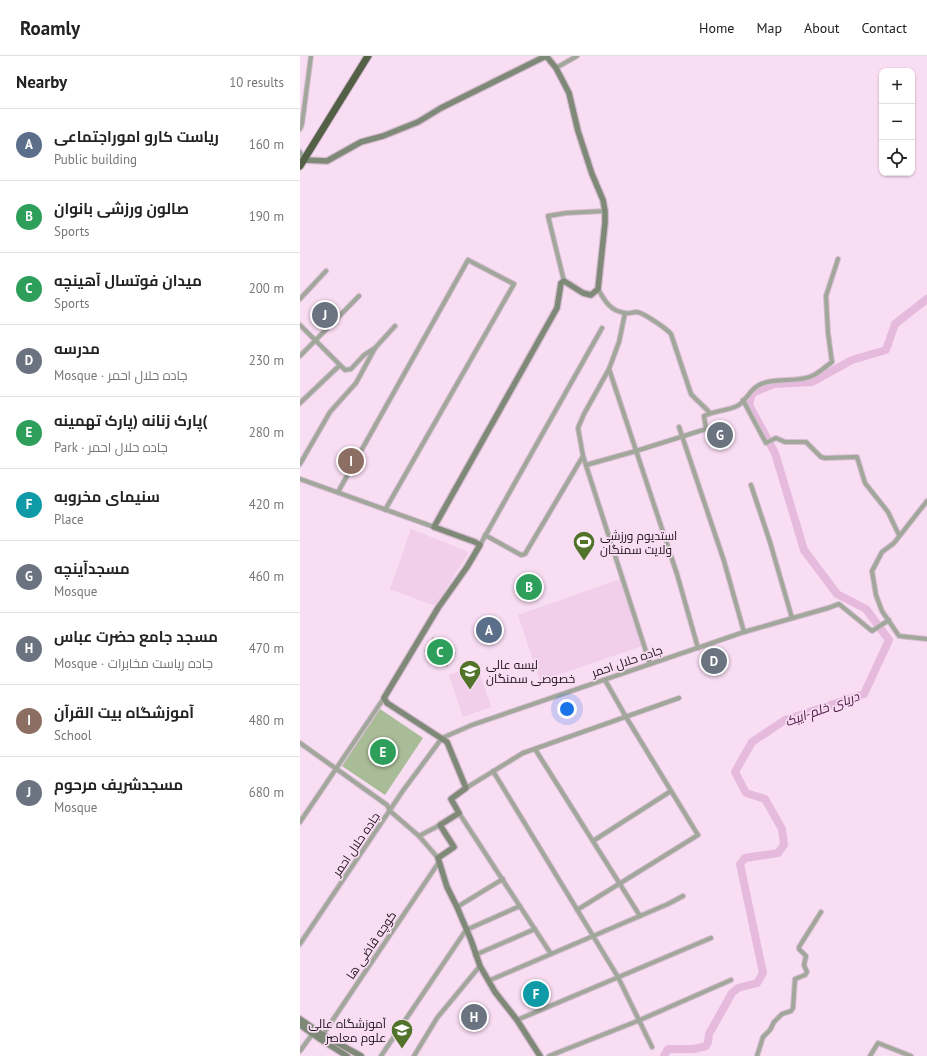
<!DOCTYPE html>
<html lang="en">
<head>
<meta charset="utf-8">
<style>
	:root { --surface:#fff; --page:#f2f2f2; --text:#222; --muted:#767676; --line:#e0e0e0; --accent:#ea580c }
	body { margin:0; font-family:"PT Sans",Cairo,sans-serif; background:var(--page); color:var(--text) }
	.controls { position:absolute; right:12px; top:12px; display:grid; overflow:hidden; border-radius:8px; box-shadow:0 1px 3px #0004 }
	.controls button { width:36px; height:36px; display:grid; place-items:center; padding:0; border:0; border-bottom:1px solid var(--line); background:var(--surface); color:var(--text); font:20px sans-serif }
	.you { position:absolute; left:267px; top:653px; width:14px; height:14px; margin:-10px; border:3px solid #fff; border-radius:50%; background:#1a73e8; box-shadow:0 0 0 6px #1a73e833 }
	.badge { display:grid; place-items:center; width:26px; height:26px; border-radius:50%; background:var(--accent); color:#fff; font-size:13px; font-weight:700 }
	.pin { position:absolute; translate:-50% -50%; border:2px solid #fff; box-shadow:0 1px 4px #0006 }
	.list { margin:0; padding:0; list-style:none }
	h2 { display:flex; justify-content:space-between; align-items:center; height:52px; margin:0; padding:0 16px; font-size:17px }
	h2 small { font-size:13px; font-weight:400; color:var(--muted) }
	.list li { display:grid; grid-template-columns:26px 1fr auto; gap:12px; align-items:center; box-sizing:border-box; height:72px; padding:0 16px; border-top:1px solid var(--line) }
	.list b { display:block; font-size:15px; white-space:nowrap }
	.list p { margin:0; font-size:13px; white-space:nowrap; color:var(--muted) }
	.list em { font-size:13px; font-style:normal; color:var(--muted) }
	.icon { flex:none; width:22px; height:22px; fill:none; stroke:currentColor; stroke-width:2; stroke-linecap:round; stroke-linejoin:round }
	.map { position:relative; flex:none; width:627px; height:1000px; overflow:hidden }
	header { display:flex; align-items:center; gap:24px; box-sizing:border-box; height:56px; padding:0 20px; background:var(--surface); border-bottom:1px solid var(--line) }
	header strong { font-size:19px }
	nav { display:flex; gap:22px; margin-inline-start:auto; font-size:14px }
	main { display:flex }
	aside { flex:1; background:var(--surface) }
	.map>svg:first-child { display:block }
</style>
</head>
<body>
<header>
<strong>Roamly</strong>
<nav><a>Home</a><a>Map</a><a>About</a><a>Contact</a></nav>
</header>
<main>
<aside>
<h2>Nearby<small>10 results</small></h2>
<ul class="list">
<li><span class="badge" style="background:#5c6f8a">A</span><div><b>ریاست کارو اموراجتماعی</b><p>Public building</p></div><em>160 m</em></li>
<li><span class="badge" style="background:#2e9e5b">B</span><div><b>صالون ورزشی بانوان</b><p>Sports</p></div><em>190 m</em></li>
<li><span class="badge" style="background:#2e9e5b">C</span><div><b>میدان فوتسال آهینچه</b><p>Sports</p></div><em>200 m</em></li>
<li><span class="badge" style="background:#6b7280">D</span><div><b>مدرسه</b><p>Mosque · جاده حلال احمر</p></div><em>230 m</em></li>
<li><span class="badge" style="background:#2e9e5b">E</span><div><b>پارک زنانه (پارک تهمینه(</b><p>Park · جاده حلال احمر</p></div><em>280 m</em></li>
<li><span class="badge" style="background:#0f9aa8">F</span><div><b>سنیمای مخروبه</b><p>Place</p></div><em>420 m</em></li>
<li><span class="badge" style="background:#6b7280">G</span><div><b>مسجدآینچه</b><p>Mosque</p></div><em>460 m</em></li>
<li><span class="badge" style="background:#6b7280">H</span><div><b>مسجد جامع حضرت عباس</b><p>Mosque · جاده ریاست مخابرات</p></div><em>470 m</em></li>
<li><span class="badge" style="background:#8d6e63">I</span><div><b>آموزشگاه بیت القرآن</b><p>School</p></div><em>480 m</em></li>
<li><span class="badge" style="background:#6b7280">J</span><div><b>مسجدشریف مرحوم</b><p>Mosque</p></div><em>680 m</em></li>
</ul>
</aside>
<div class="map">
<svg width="627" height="1000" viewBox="0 0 627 1000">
	<rect width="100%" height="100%" fill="#f9ddf3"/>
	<g fill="#f1ceea">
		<polygon points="111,473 169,496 135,550 90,533"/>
		<polygon points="320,523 342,590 240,625 218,559"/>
		<polygon points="177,609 191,651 163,661 149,619"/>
	</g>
	<g fill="#a9bc98">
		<polygon points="133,581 156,597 147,611 124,595"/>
		<polygon points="80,653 123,682 85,739 42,710"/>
	</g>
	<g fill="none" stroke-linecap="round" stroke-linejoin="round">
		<polyline stroke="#e6badd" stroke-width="8" points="364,1000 368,993 394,993 406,990 408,986 409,978 432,937 438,932 457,927 463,917 440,808 445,802 478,797 484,789 482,773 465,743 446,737 435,716 452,686 485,664 564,638 589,584 566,553 537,538 504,494 475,397 449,349 452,337 474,328 512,326 552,304 586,294 595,268 627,243"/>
		<g stroke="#d5bcd0" stroke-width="6">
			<g id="street">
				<polyline points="256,12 277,0"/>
				<polyline points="0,73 2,68 11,0"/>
				<polyline points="0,96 4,104"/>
				<polyline points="264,225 248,160 266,157 305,155"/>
				<path d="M298 233C305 245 310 255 325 257 329 258 333 256 337 256 344 257 367 273 371 278L391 338C397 345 404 350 410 357"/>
				<polyline points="0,243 26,215"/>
				<polyline points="325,257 319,286 309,313 284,358 278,372 283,400 350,608"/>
				<polyline points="0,269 45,314 51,313 64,299 75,292"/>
				<polyline points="0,300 59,240"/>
				<polyline points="309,313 377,518 398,592"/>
				<polyline points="443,344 466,387 476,382 485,386 506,386 521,401 525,402 557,401 565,427 588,456 599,479"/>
				<polyline points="0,347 40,309"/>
				<polyline points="379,371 424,505 444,576"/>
				<polyline points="0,408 30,356 56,327 75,292 95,270"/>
				<path d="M286 409 336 395 406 373 404 360C414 355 426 355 437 350 446 346 450 332 461 328 477 321 497 327 512 320 519 317 526 310 532 306L528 277 526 240 538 203"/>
				<polyline points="0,423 134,471"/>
				<polyline points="451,429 470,486 492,562"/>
				<polyline points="38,436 168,204 214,228 85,454"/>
				<polyline points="627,445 594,487 582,496 572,515 576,539 582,555 599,580 627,583"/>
				<polyline points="185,479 221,499 225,498 283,400"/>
				<polyline points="180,489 302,272"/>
				<polyline points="0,687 87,749 90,755 119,780 138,802"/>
				<polyline points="235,693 340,860"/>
				<polyline points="193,715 318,921 352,991"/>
				<polyline points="166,732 223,697 379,642"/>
				<polyline points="159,757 251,898"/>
				<polyline points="0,766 84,642"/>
				<polyline points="119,780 140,769"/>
				<polyline points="293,785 371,735"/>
				<polyline points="157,851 203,823"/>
				<polyline points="277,854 398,779 326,661 305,624"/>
				<polyline points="0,888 102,736 142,682 172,669 444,576 528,552 539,548 572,575 589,564"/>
				<polyline points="175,899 235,873"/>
				<polyline points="188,925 368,848 383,840"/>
				<polyline points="217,964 411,882"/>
				<polyline points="22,980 139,806"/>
				<polyline points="0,995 14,976"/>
				<polyline points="81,1000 166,874 220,850"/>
				<polyline points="114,1000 137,962 180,910"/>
				<polyline points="249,1000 340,964 431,924"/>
				<polyline points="457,1000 463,981 470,974 474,966 482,958 491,955 493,952 495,923 505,919 507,916 504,909 506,900 499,893 499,891 521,856"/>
				<polyline points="570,1000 578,987 611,1000"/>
			</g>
		</g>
		<g stroke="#d5bcd0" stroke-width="8">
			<g id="secondary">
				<polyline points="4,104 27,105 61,86 83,80 118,66 141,52 244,1 247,1 256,12 269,37 278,75 292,118 303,144 305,155 305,167 298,233 291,239 283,237 264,225 261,227 257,252 134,471 175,486 180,489 167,511 138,552 84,642 87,647 147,686 166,732 151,743 159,757 140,769 154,791 138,802 147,831 157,851 171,884 180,910 195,936 217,964 240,1000"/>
				<polyline points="0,963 23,979 61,1000"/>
				<polyline points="0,969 20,983 47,1000"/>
			</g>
		</g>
		<g stroke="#d5bcd0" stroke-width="9">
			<polyline id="highway" points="0,110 68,0"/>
		</g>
		<use href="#street" stroke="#a1a89b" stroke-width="4"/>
		<use href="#secondary" stroke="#7f8977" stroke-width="5.5"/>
		<use href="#highway" stroke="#536046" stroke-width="7"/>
	</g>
	<defs>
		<g id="stadium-pin" transform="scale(1.15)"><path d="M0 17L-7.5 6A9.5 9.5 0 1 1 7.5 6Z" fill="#52732a" stroke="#f9ddf3"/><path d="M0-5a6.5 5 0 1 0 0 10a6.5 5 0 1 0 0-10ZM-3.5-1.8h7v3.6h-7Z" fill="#fff"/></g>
		<g id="school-pin" transform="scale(1.15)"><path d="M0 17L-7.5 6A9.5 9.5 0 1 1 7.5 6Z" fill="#52732a" stroke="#f9ddf3"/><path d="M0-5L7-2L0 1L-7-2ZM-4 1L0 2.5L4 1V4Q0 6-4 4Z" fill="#fff"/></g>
	</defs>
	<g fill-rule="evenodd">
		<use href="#stadium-pin" x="284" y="486"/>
		<use href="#school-pin" x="170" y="615"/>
		<use href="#school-pin" x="102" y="974"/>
	</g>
	<g text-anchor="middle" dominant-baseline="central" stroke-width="3.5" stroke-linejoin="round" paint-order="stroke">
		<g font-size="12" fill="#1b1119" stroke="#f9ddf3" text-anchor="start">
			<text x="300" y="479">استدیوم ورزشی<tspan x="300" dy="14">ولایت سمنگان</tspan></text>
			<text x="186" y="608">لیسه عالی<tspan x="186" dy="14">خصوصی سمنگان</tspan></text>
			<text x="86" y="967" text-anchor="end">آموزشگاه عالی<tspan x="86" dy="14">علوم معاصر</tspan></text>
		</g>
		<g font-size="12" fill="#1b1119" stroke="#f9ddf3">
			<text transform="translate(327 605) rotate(-19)">جاده حلال احمر</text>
			<text transform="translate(56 788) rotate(-56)">جاده حلال احمر</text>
			<text transform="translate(71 889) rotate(-56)">کوچه قاضی ها</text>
		</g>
		<g font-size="13" font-style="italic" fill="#461340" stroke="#f9ddf3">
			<text transform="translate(522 653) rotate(-20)">دریای خلم-ایبک</text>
		</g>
	</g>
</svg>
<div class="controls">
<button>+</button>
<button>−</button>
<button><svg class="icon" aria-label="locate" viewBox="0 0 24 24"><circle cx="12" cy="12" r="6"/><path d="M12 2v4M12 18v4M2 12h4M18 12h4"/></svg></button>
</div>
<div class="you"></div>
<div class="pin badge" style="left:189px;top:574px;background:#5c6f8a">A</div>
<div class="pin badge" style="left:229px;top:531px;background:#2e9e5b">B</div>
<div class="pin badge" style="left:140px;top:596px;background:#2e9e5b">C</div>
<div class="pin badge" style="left:414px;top:605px;background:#6b7280">D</div>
<div class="pin badge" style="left:83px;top:696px;background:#2e9e5b">E</div>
<div class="pin badge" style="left:236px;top:938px;background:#0f9aa8">F</div>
<div class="pin badge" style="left:420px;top:379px;background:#6b7280">G</div>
<div class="pin badge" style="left:174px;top:961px;background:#6b7280">H</div>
<div class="pin badge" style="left:51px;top:405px;background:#8d6e63">I</div>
<div class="pin badge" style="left:25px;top:259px;background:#6b7280">J</div>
</div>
</main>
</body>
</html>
